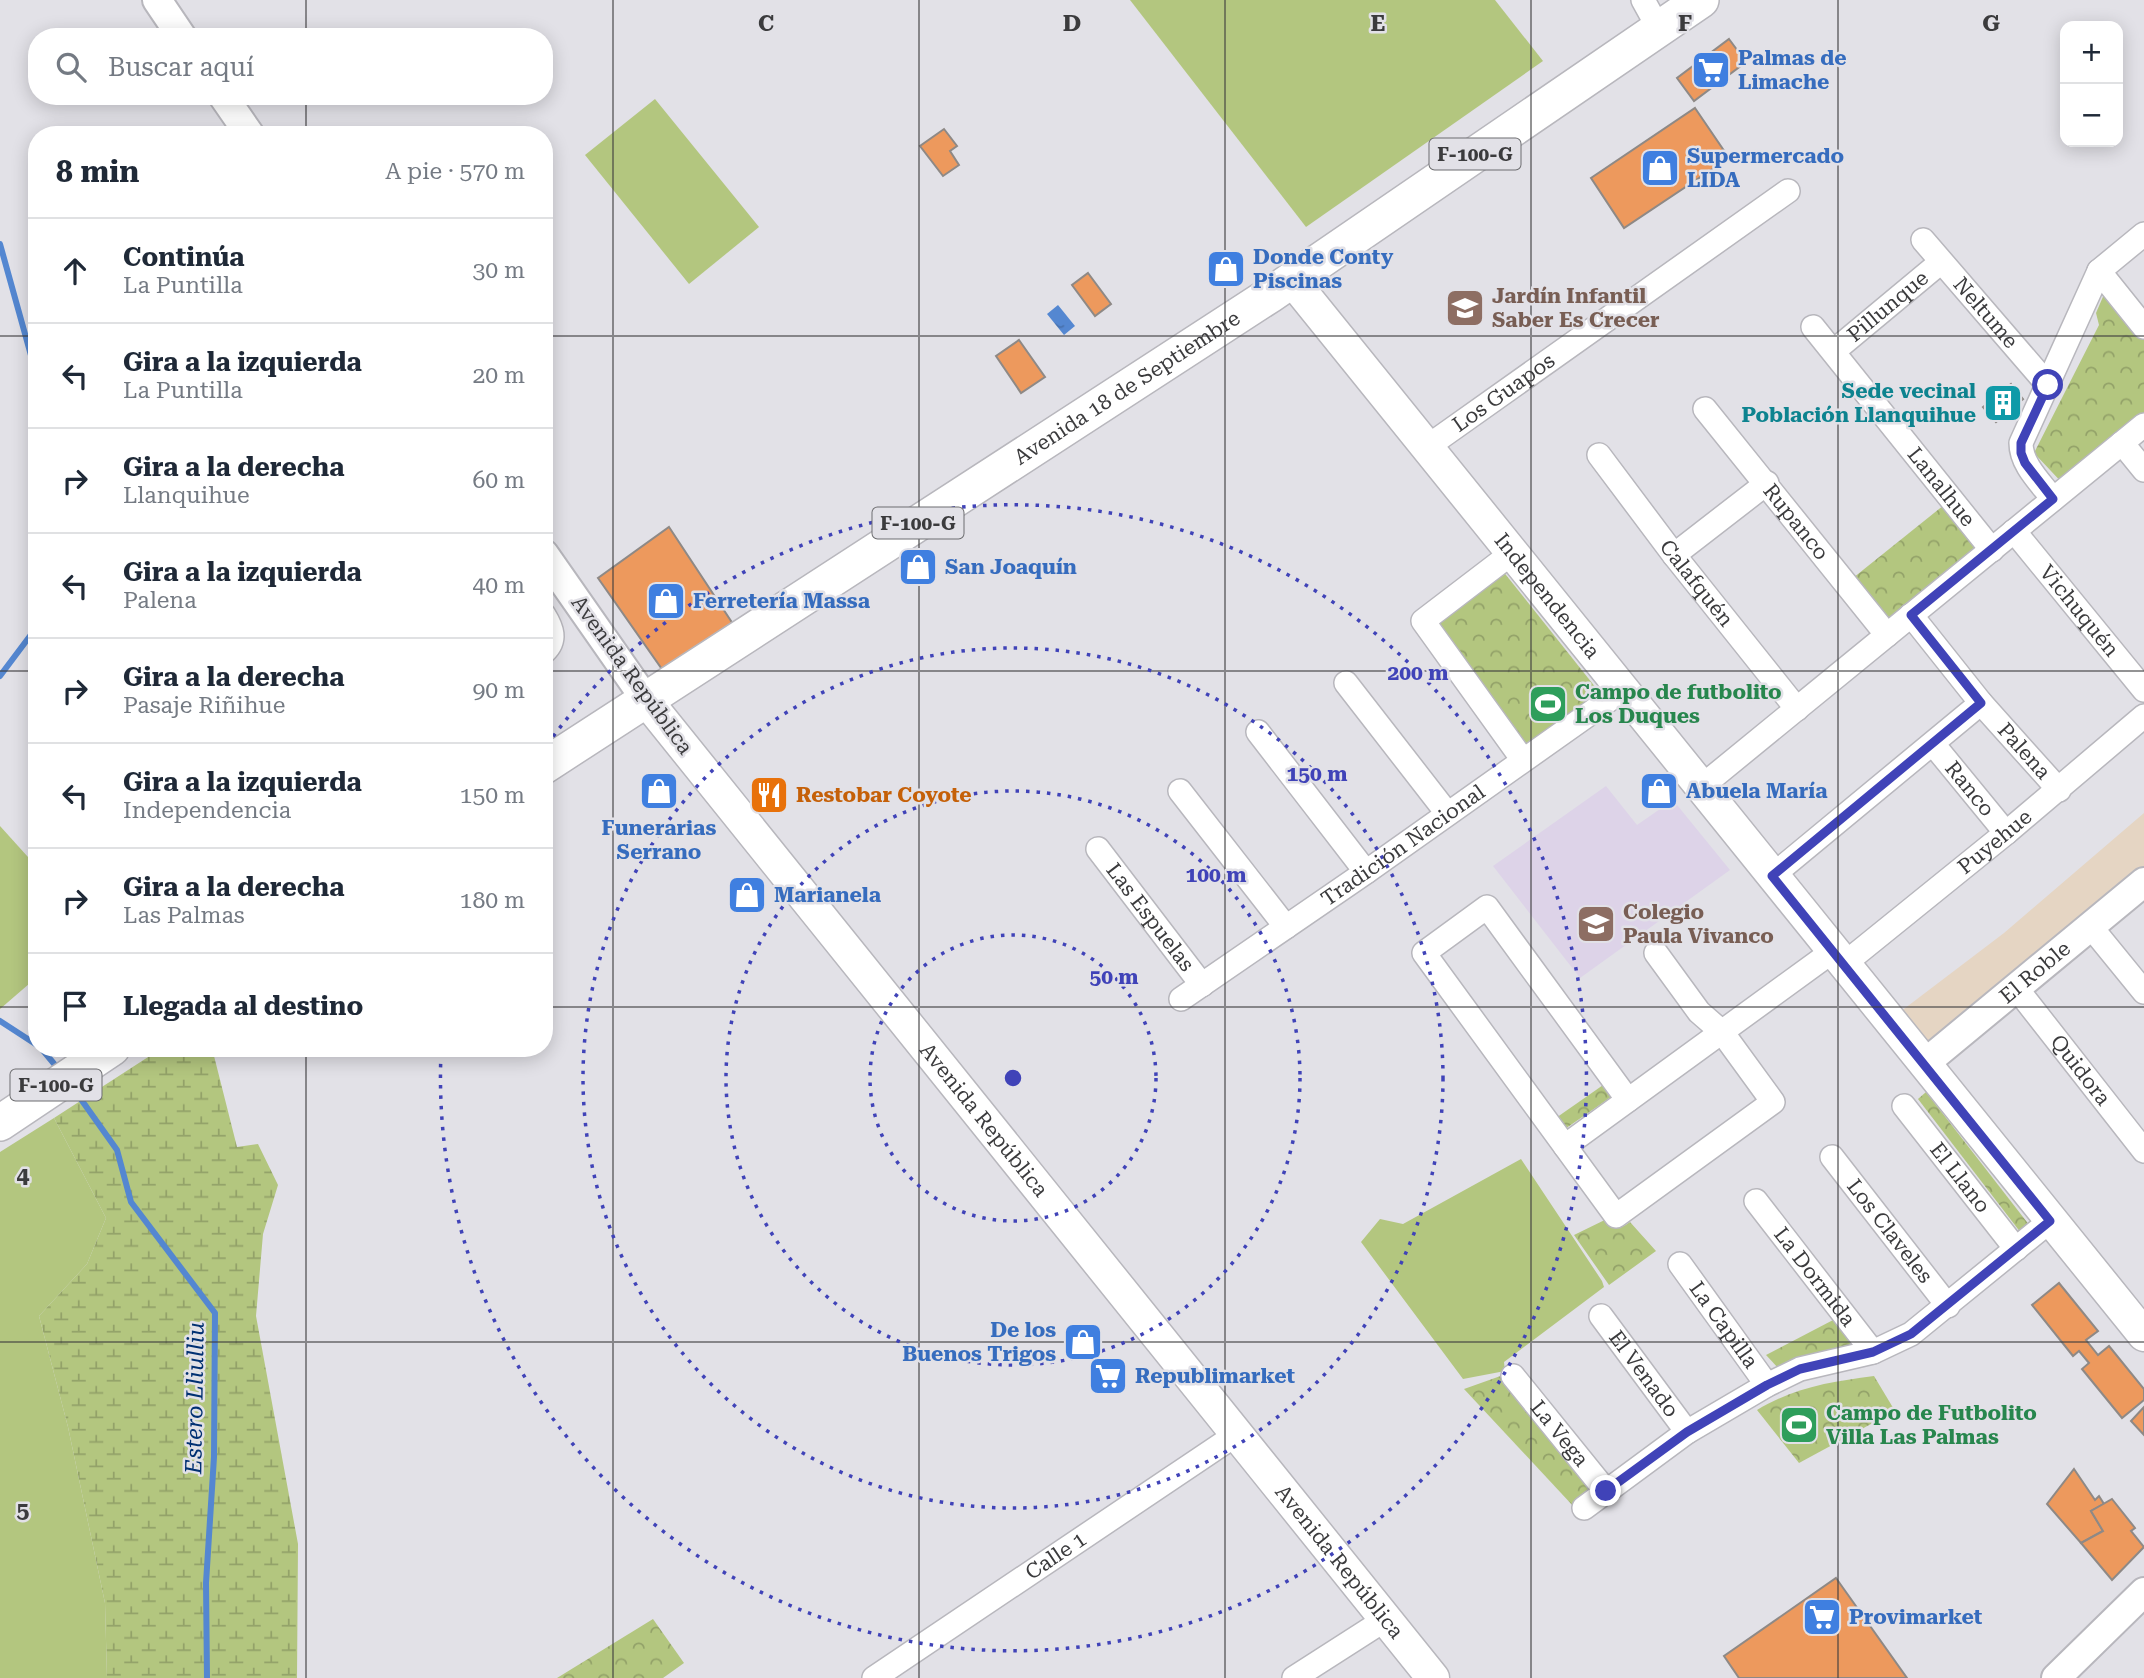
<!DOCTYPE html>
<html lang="es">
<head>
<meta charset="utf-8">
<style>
	:root { --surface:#fff; --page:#f2f2f3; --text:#1f2937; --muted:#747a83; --line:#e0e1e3 }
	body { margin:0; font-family:"Roboto Serif",serif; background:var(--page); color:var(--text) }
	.controls { position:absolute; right:21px; top:21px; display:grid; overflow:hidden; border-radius:14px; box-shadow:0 4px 18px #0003 }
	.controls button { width:63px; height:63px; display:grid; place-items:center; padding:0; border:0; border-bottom:2px solid var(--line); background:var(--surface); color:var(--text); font:35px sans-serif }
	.stop { position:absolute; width:21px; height:21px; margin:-16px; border:5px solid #4043b8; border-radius:50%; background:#fff }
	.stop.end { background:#4043b8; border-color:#fff; box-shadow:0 2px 7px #0008 }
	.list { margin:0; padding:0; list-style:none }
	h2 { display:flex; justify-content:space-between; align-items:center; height:91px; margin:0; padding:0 28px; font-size:30px }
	h2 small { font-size:23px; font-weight:400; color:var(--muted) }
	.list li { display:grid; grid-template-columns:46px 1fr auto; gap:21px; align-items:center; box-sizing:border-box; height:105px; padding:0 28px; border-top:2px solid var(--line) }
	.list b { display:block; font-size:26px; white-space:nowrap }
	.list p { margin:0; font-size:23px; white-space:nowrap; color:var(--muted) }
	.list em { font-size:23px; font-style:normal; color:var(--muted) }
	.icon { flex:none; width:38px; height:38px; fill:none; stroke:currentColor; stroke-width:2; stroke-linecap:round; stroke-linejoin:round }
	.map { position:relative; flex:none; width:2144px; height:1678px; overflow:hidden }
	.search { position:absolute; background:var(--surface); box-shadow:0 4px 18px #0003; left:28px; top:28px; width:525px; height:77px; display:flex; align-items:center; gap:18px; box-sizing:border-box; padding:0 24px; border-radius:28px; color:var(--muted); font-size:26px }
	.panel { position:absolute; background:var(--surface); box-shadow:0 4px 18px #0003; left:28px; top:126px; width:525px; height:931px; border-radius:28px }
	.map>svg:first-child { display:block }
</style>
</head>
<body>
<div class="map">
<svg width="2144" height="1678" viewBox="0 0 2144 1678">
	<defs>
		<pattern id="wetland-marsh" width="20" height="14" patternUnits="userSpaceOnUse" patternTransform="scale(1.75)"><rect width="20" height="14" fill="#b3c67f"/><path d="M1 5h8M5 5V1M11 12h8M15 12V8" fill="none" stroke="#93a269"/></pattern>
		<pattern id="park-crowns" width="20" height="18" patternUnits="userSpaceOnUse" patternTransform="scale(1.75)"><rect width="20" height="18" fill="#b3c67f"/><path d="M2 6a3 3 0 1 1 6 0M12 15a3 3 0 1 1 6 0" fill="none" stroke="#93a269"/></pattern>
		<pattern id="water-ripples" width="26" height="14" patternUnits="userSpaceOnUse" patternTransform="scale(1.75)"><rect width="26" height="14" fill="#5487d1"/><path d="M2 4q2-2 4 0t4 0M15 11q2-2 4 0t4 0" fill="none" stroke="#4770ab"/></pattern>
	</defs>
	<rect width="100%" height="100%" fill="#e2e1e7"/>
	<polygon fill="#e5d5c3" points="2144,813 2144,869 1928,1057 1896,1015 2004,933"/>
	<polygon fill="#ddd3e8" points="1606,786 1637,825 1673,800 1730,870 1580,978 1493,866"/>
	<g fill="#b3c67f">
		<polygon points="1130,0 1495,0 1543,61 1306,227"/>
		<polygon points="655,99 759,227 689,284 585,155"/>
		<polygon points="0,826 37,867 37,977 0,1009"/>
		<polygon points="54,1118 106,1218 87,1264 39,1316 68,1427 105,1603 107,1678 0,1678 0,1152"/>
		<polygon points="1521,1159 1602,1281 1604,1287 1504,1362 1505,1371 1463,1379 1361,1242 1380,1219 1403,1224"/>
	</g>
	<polygon fill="url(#wetland-marsh)" points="162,1048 212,1048 237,1147 258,1144 278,1185 263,1234 256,1316 298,1544 297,1678 107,1678 105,1603 68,1427 39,1316 87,1264 106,1218 54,1118"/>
	<g fill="url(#park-crowns)">
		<polygon points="2105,292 2144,340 2144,426 2067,488 2034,453 2099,325 2096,313"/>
		<polygon points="1944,505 1983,552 1892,626 1853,578"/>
		<polygon points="1502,570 1600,693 1524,752 1430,625"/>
		<polygon points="1606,1083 1614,1095 1562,1131 1553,1120"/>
		<polygon points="1926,1092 2030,1226 2021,1233 1918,1099"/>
		<polygon points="1617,1214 1624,1226 1630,1222 1656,1251 1609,1285 1574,1235"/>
		<polygon points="1835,1319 1855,1345 1781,1371 1766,1355"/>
		<polygon points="1509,1373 1598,1487 1574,1507 1464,1389"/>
		<path d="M1874 1376 1895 1411 1799 1463 1757 1410C1795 1387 1830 1382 1874 1376Z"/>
		<polygon points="653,1619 684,1663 663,1678 557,1678"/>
	</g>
	<polygon fill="url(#water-ripples)" points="1058,305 1075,326 1064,335 1047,314"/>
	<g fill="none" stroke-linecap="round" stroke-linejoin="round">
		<g stroke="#5487d1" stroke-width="6">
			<polyline points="0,244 37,377"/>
			<polyline points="0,676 33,632 37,585"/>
			<polyline points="0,1021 37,1045"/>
			<polyline points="41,1048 60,1071"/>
			<polyline points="73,1088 117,1150 131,1202 215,1313 214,1457 206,1583 207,1678"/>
		</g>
	</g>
	<g fill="#ed995d" stroke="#8e8986" stroke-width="2">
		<polygon points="1729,39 1746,62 1694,101 1677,78"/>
		<polygon points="1695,108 1729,158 1624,228 1591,178"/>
		<polygon points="944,129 957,146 950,151 959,165 943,176 920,146"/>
		<polygon points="1088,273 1111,304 1095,316 1072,285"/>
		<polygon points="1019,340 1045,377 1021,393 996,356"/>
		<polygon points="2011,384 2023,399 1996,422 1983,407"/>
		<polygon points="669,527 733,624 664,672 598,578"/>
		<polygon points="2059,1283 2098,1331 2086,1340 2098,1355 2109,1346 2144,1389 2144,1400 2122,1418 2082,1369 2089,1363 2079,1351 2073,1356 2032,1305"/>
		<polygon points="2144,1407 2144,1435 2131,1421"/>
		<polygon points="2074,1469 2095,1500 2099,1496 2104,1504 2091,1511 2103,1531 2081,1543 2047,1504"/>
		<polygon points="2112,1499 2135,1528 2131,1531 2144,1547 2112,1580 2081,1543 2103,1531 2091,1511"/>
		<polygon points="1836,1578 1907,1678 1739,1678 1724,1656"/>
	</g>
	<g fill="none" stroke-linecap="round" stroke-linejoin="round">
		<g stroke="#b8b7bd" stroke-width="26">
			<g id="minor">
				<polyline points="1643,0 1659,29"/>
				<path id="s1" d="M1923 240 2048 385"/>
				<polyline points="2099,271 2144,327"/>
				<path id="s2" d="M1813 327 1992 550"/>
				<path id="s3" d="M1834 351 1941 262"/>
				<path id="s4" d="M1705 409 1887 635"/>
				<polyline points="2122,443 2144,470"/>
				<path id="s5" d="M1427 447 1788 191"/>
				<path id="s6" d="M1599 455 1674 555 1797 709"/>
				<path d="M2053 499C2041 483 2021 465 2021 443L2099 271 2144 234"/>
				<path id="s7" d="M2014 531 2144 690"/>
				<polyline points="1512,553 1423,621 1523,760"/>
				<polyline points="1674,555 1767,483"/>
				<path d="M544 615C552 628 557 640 544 652"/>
				<path id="s8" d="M1911 615 1981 703 2059 790"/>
				<polyline points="1346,683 1447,813"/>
				<polyline points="1258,732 1366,872"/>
				<path id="s9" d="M1933 744 2006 833"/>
				<polyline points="1701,787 2144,425"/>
				<polyline points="1180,791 1286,927"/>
				<path id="s10" d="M1098 849 1202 985"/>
				<polyline points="1772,876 1981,703"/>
				<polyline points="2091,927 2144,992"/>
				<path id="s11" d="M1844 964 2006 833 2144 716"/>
				<path id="s12" d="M2017 989 2144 1151"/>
				<path id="s13" d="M1181 999 1366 872 1623 690"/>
				<polyline points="1628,1100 1487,907 1424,953 1616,1216 1773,1102 1722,1032 1699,1012 1656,953"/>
				<path id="s14" d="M1904 1106 2016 1249"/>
				<polyline points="1565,1146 1833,951"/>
				<path id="s15" d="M1832 1157 1948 1306"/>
				<path id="s16" d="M1756 1201 1873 1352"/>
				<path id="s17" d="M1680 1264 1767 1385"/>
				<path id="s18" d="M1601 1316 1687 1432"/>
				<path id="s19" d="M1513 1376 1606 1491"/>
				<polyline points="1584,1508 1687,1432 1767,1385 1800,1369 1873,1352 1911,1334 2050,1221"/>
				<path id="s20" d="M874 1678 1237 1434"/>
				<polyline points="1294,1678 1386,1619"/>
			</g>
		</g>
		<g stroke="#b8b7bd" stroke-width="32">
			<g id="tertiary">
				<polyline points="157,0 182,37"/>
				<polyline points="223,96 250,135"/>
				<polyline points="544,554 646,700"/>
				<path id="s21" d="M1924 1064 2144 882"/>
				<polyline points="2056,1678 2144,1592"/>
			</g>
		</g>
		<g stroke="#b8b7bd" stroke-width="35">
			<g id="secondary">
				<path id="s22" d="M1292 280 2144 1335"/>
				<path id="s23" d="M646 700 1433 1678"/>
			</g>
		</g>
		<g stroke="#b8b7bd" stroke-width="38">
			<g id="primary">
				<path id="s24" d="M544 766 1270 295 1701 0"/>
				<polyline points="0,1123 112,1048"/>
			</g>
		</g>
		<use href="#minor" stroke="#fff" stroke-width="23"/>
		<use href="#tertiary" stroke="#fff" stroke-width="28"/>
		<use href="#secondary" stroke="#fff" stroke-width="32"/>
		<use href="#primary" stroke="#fff" stroke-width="35"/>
	</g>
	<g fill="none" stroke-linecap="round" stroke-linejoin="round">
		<polyline stroke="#4043b8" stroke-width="9" points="1606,1491 1687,1432 1767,1385 1800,1369 1873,1352 1911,1334 2050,1221 1772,876 1981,703 1911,615 2053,499 2025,463 2021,453 2021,443 2048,385"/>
	</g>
	<path fill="none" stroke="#3b3b3d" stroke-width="2" stroke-opacity="0.55" d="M306 0V37M613 0V1678M919 0V1678M1225 0V1678M1531 0V1678M1838 0V1678M306 96V135M0 336H37M544 336H2144M0 671H37M544 671H2144M0 1007H37M544 1007H2144M306 1048V1678M0 1342H2144"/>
	<g fill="none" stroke="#4043b8" stroke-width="3.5" stroke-dasharray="3.5 7">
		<circle cx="1013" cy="1078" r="143"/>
		<circle cx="1013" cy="1078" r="287"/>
		<circle cx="1013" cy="1078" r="430"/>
		<path d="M547 745A573 573 0 1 1 441 1053"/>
	</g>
	<defs>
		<g id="supermarket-square" transform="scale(2.0125)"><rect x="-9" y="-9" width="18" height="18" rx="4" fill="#3f7fe0" stroke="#e2e1e7"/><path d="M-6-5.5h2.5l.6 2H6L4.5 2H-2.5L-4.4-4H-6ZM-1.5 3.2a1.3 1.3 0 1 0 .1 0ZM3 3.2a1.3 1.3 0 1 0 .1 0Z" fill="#fff"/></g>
		<g id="shop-square" transform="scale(2.0125)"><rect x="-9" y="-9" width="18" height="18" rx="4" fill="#3f7fe0" stroke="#e2e1e7"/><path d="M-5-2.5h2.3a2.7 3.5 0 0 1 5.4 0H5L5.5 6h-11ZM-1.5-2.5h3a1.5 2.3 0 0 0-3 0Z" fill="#fff"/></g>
		<g id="school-square" transform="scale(2.0125)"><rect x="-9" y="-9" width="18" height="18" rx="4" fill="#8d6e63" stroke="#e2e1e7"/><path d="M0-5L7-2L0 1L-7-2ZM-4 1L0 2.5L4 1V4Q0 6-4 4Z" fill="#fff"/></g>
		<g id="building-square" transform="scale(2.0125)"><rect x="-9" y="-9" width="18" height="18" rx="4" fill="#0f9aa8" stroke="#e2e1e7"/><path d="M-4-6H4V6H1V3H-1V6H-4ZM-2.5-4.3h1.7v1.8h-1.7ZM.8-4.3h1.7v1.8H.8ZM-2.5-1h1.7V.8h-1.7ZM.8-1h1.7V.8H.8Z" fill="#fff"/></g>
		<g id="stadium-square" transform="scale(2.0125)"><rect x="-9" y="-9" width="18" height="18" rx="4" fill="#2e9e5b" stroke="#e2e1e7"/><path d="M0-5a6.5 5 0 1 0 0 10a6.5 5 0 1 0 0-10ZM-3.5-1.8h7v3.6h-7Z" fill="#fff"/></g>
		<g id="restaurant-square" transform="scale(2.0125)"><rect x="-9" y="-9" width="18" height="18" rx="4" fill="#e8710a" stroke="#e2e1e7"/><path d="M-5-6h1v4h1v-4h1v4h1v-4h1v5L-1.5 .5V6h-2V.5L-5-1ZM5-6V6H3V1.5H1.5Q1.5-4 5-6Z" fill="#fff"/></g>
	</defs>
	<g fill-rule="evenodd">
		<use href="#supermarket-square" x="1711" y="70"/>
		<use href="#shop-square" x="1660" y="168"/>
		<use href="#shop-square" x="1226" y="269"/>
		<use href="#school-square" x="1465" y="308"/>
		<use href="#building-square" x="2003" y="403"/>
		<use href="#shop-square" x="918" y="567"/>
		<use href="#shop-square" x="666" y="601"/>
		<use href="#stadium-square" x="1548" y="704"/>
		<use href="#shop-square" x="659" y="791"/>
		<use href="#shop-square" x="1659" y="791"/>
		<use href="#restaurant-square" x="769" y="795"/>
		<use href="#shop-square" x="747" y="895"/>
		<use href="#school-square" x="1596" y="924"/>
		<use href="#shop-square" x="1083" y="1342"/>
		<use href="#supermarket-square" x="1108" y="1376"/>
		<use href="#stadium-square" x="1799" y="1425"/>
		<use href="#supermarket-square" x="1822" y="1617"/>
	</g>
	<g text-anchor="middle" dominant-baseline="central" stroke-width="5" stroke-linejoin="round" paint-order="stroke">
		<g fill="#e2e1e7" stroke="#6d6d70" stroke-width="2">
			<rect x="1429.5" y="138.5" width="91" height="31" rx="5"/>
			<rect x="872.5" y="507.5" width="91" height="31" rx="5"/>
			<rect x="10.5" y="1069.5" width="91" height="31" rx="5"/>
		</g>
		<g font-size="19" font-weight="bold" fill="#3b3b3d">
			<text x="1475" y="154">F-100-G</text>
			<text x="918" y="523">F-100-G</text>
			<text x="56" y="1085">F-100-G</text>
		</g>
		<g font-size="21" font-weight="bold" fill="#366cbe" stroke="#e2e1e7" text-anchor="start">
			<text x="1738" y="58">Palmas de<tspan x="1738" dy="24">Limache</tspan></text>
			<text x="1687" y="156">Supermercado<tspan x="1687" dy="24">LIDA</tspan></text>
			<text x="1253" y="257">Donde Conty<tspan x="1253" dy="24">Piscinas</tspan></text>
			<text x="945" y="567">San Joaquín</text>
			<text x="693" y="601">Ferretería Massa</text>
			<text x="1686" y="791">Abuela María</text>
			<text x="659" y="828" text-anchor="middle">Funerarias<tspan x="659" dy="24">Serrano</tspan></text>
			<text x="774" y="895">Marianela</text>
			<text x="1056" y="1330" text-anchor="end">De los<tspan x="1056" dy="24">Buenos Trigos</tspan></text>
			<text x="1135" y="1376">Republimarket</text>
			<text x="1849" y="1617">Provimarket</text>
		</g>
		<g font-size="21" font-weight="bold" fill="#785e54" stroke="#e2e1e7" text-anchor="start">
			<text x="1492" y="296">Jardín Infantil<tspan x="1492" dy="24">Saber Es Crecer</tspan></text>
			<text x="1623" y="912">Colegio<tspan x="1623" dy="24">Paula Vivanco</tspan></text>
		</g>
		<g font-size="21" fill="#3b3b3d" stroke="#e2e1e7">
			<text stroke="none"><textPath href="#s3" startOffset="70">Pillunque</textPath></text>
			<text stroke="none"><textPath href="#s1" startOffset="96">Neltume</textPath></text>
			<text stroke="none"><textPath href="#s24" startOffset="695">Avenida 18 de Septiembre</textPath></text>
			<text stroke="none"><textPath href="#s5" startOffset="94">Los Guapos</textPath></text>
			<text stroke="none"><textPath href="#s2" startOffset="205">Lanalhue</textPath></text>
			<text stroke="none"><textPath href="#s4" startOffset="145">Rupanco</textPath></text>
			<text stroke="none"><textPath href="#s6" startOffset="161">Calafquén</textPath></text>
			<text stroke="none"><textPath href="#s22" startOffset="406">Independencia</textPath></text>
			<text stroke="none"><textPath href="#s7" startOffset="103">Vichuquén</textPath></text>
			<text transform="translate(632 675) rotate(54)">Avenida República</text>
			<text stroke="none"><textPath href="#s8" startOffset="177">Palena</textPath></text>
			<text stroke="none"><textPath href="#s9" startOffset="58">Ranco</textPath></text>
			<text stroke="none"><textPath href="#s11" startOffset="194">Puyehue</textPath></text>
			<text stroke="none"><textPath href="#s13" startOffset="270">Tradición Nacional</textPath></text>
			<text stroke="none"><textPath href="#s10" startOffset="86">Las Espuelas</textPath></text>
			<text stroke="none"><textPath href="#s21" startOffset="144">El Roble</textPath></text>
			<text stroke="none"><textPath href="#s12" startOffset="103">Quidora</textPath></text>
			<text stroke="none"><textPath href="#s23" startOffset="539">Avenida República</textPath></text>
			<text stroke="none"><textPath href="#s14" startOffset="91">El Llano</textPath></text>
			<text stroke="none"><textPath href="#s15" startOffset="94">Los Claveles</textPath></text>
			<text stroke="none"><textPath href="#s16" startOffset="96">La Dormida</textPath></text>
			<text stroke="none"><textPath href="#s17" startOffset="75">La Capilla</textPath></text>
			<text stroke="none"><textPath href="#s18" startOffset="72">El Venado</textPath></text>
			<text stroke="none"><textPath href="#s19" startOffset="74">La Vega</textPath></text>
			<text stroke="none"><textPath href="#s20" startOffset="219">Calle 1</textPath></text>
			<text stroke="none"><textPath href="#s23" startOffset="1106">Avenida República</textPath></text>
		</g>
		<g font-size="21" font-weight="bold" fill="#0d838f" stroke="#e2e1e7" text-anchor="end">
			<text x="1976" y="391">Sede vecinal<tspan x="1976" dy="24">Población Llanquihue</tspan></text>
		</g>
		<g font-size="21" font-weight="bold" fill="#27864d" stroke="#e2e1e7" text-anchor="start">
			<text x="1575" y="692">Campo de futbolito<tspan x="1575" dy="24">Los Duques</tspan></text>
			<text x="1826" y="1413">Campo de Futbolito<tspan x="1826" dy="24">Villa Las Palmas</tspan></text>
		</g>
		<g font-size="21" font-weight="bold" fill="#c56008" stroke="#e2e1e7" text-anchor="start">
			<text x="796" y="795">Restobar Coyote</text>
		</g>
		<g font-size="23" font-style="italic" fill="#003072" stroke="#e2e1e7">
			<text transform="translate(195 1398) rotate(-89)">Estero Lliulliu</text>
		</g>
	</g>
	<g font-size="23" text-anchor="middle" font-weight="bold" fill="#3b3b3d" stroke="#e2e1e7" stroke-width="5" stroke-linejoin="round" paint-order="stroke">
		<text x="766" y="31">C</text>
		<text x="1072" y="31">D</text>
		<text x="1378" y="31">E</text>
		<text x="1685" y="31">F</text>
		<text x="1991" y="31">G</text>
		<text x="23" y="1183">4</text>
		<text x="23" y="1518">5</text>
	</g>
	<circle cx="1013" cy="1078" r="10" fill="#4043b8" stroke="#e2e1e7" stroke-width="3.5"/>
	<g font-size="21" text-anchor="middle" font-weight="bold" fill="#4043b8" stroke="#e2e1e7" stroke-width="5" stroke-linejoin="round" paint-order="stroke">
		<text x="1418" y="680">200 m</text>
		<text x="1317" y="781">150 m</text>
		<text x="1216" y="882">100 m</text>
		<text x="1114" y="984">50 m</text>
	</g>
</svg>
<div class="controls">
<button>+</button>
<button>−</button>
</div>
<div class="stop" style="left:2048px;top:385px"></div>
<div class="stop end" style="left:1606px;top:1491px"></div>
<div class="search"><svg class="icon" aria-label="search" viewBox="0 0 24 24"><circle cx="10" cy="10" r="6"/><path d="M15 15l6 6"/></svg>Buscar aquí</div>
<section class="panel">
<h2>8 min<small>A pie · 570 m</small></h2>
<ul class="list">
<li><svg class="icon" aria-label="ahead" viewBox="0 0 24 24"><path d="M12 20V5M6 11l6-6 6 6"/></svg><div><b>Continúa</b><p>La Puntilla</p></div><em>30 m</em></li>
<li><svg class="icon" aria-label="left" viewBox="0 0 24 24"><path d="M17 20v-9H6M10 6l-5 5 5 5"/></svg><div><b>Gira a la izquierda</b><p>La Puntilla</p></div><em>20 m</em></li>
<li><svg class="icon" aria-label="right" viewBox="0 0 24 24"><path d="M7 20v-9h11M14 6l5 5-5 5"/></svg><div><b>Gira a la derecha</b><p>Llanquihue</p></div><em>60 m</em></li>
<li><svg class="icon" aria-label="left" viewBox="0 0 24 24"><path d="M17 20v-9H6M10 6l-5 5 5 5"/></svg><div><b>Gira a la izquierda</b><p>Palena</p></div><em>40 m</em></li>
<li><svg class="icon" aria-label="right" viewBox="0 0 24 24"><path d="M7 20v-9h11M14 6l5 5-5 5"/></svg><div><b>Gira a la derecha</b><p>Pasaje Riñihue</p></div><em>90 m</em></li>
<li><svg class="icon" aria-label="left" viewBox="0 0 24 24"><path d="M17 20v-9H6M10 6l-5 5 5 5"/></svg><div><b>Gira a la izquierda</b><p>Independencia</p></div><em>150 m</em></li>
<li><svg class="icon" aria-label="right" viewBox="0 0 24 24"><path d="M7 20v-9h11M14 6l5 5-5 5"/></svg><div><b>Gira a la derecha</b><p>Las Palmas</p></div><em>180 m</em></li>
<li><svg class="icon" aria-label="arrive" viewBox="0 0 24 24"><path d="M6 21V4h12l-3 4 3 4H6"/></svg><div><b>Llegada al destino</b></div></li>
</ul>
</section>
</div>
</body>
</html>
